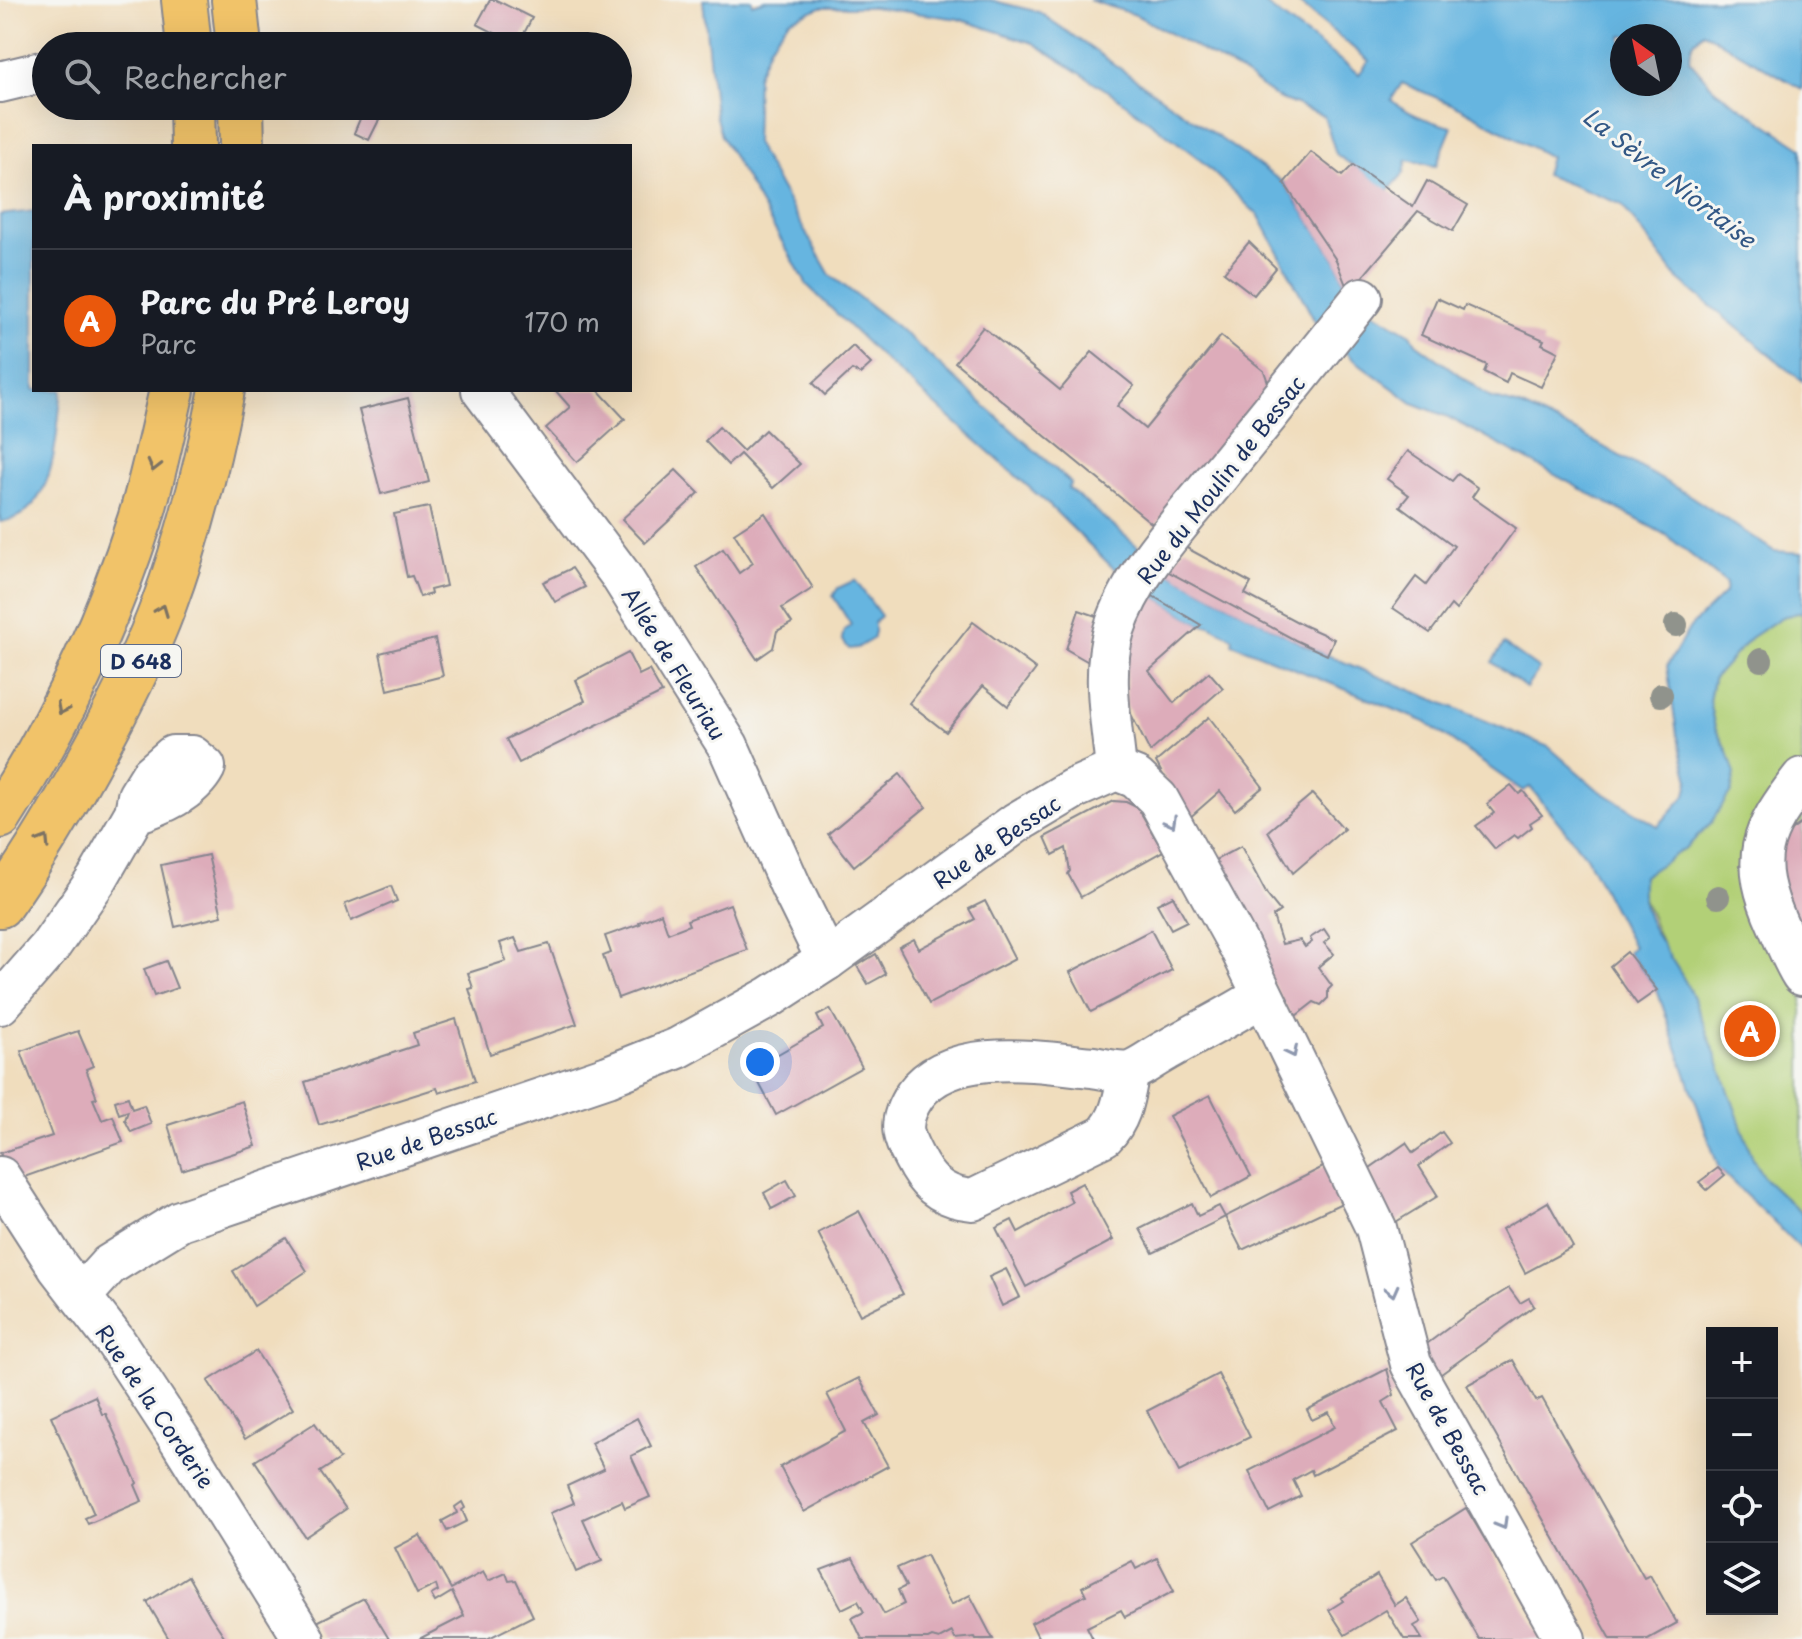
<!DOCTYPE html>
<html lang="fr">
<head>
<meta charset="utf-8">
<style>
	:root { --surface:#171b24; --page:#20242c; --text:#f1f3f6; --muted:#9ea1a6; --line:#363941; --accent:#ea580c }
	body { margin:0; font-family:"Playpen Sans",sans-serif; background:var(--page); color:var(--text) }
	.controls { position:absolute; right:24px; bottom:24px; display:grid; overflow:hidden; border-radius:0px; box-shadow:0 8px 32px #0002 }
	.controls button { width:72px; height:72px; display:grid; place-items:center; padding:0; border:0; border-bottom:2px solid var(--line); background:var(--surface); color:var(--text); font:40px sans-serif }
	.compass { position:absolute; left:1610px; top:24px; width:72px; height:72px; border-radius:50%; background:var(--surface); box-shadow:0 8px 32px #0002; rotate:327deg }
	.you { position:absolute; left:760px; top:1062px; width:28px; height:28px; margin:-20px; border:6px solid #fff; border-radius:50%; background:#1a73e8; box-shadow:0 0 0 12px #1a73e833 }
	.badge { display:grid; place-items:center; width:52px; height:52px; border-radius:50%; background:var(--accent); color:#fff; font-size:26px; font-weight:700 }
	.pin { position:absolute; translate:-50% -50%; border:4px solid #fff; box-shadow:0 2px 8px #0006 }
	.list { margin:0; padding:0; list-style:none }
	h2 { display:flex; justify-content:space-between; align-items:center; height:104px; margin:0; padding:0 32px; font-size:34px }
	h2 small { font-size:26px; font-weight:400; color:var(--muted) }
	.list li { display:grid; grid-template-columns:52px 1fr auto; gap:24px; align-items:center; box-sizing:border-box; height:144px; padding:0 32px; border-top:2px solid var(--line) }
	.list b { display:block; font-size:30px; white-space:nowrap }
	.list p { margin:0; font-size:26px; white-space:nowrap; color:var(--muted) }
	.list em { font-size:26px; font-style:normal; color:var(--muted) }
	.icon { flex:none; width:44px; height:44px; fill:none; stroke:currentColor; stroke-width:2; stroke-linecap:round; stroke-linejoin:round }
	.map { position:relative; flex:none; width:1802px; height:1639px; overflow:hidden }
	.search { position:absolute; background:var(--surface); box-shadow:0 8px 32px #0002; left:32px; top:32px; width:600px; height:88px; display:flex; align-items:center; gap:20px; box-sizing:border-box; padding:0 28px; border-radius:44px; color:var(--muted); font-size:30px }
	.panel { position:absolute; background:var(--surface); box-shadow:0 8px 32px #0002; left:32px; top:144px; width:600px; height:248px; border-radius:0px }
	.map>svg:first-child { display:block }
</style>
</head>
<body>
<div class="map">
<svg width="1802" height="1639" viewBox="0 0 1802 1639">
	<rect width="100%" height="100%" fill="#f6f6f2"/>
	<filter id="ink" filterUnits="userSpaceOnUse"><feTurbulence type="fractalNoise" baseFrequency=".0125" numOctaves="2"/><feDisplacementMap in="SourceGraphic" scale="16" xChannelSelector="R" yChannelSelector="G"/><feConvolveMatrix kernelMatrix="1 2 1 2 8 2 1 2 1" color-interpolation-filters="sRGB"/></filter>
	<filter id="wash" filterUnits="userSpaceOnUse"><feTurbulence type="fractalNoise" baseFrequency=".006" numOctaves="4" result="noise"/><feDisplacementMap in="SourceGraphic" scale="32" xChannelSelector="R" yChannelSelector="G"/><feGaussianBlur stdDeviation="1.8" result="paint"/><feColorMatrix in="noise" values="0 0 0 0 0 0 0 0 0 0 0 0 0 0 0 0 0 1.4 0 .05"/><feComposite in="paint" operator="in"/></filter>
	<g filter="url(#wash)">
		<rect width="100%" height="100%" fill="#f0ddbd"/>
		<polygon fill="#b2d077" stroke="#66806a" stroke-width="2" points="1802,612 1802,1213 1756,1172 1640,891 1643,876 1687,847 1710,824 1728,752 1715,728 1709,701 1713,679 1750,638 1782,617"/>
		<g fill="#66b5e0" stroke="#40729f" stroke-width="2" fill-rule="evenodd">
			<path d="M703 0H752V4L765 0H990L1039 12 1284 183 1336 260 1349 293 1347 297 1411 334 1416 343 1491 398 1520 406 1577 432 1689 495 1774 551 1802 553V612L1782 617 1750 638 1713 679 1709 701 1715 728 1728 752 1735 774 1731 792 1710 824 1687 847 1643 876C1634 921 1674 954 1691 993 1715 1047 1733 1105 1754 1161L1764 1178 1802 1214V1250L1719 1169 1657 990 1627 952 1633 947 1586 856 1530 787 1523 791 1425 722 1232 643 1233 638 1210 625H1201L1151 595 1111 566 1048 504 880 356 807 285 721 136 715 114ZM821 7H872L959 19 1033 43 1114 95 1197 157 1259 216 1319 329 1353 359 1413 403 1448 417 1666 535 1726 583 1725 593 1690 627 1667 666 1677 734 1689 780 1686 795 1658 826 1597 789 1549 747 1310 648 1167 571 1068 488 1071 483 895 325 830 275 755 143 757 76 769 47 789 20Z"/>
			<path d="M1089 0H1259L1359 74 1369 61 1295 0H1802V89L1703 32 1692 44 1689 60 1715 90 1802 148V381L1678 279 1621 204 1545 175 1550 157 1461 108 1402 83 1391 100C1410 115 1430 122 1452 127L1436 166 1407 160 1404 173 1388 191 1336 154 1324 116 1276 97 1241 72 1136 15ZM1622 36H1670V84H1622Z"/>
			<path d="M34 211V390H62C55 435 58 514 0 522V215Z"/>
			<polygon points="855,580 881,616 874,623 874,638 857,648 849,649 842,639 844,630 851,625 833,596 838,588"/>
			<polygon points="1504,644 1539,669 1526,688 1492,662"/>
		</g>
		<g id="blocks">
			<g fill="#ddacba">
				<polygon points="490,0 496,0 532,18 518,45 477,24"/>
				<polygon points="365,107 382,114 369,140 354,133"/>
				<polygon points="1311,152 1342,176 1353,165 1413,207 1427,181 1468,205 1453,231 1418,211 1349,293 1336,260 1284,183"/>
				<polygon points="1249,242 1276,268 1254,295 1224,272"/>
				<polygon points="1437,298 1463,310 1465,305 1544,340 1542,344 1558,352 1541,387 1510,373 1506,383 1484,372 1487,365 1421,335"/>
				<polygon points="983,327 1060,390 1092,352 1134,386 1117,406 1145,429 1221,336 1264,371 1269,385 1155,526 955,362"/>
				<polygon points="853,346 871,364 860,374 852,370 825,395 813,383"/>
				<polygon points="555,390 598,390 625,419 577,462 546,428 570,407"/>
				<polygon points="408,398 429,482 381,494 359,410"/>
				<polygon points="719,427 743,451 765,430 800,464 773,488 740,454 728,465 705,441"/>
				<polygon points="1408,451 1452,481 1458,474 1478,488 1472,497 1516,528 1456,610 1451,605 1430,633 1393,608 1416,577 1426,585 1454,546 1400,506 1409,495 1387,479"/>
				<polygon points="676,470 699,493 645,543 622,519"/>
				<polygon points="429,507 446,586 430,590 431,594 420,597 412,576 407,577 394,514"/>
				<polygon points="765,513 813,588 782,608 792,623 777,631 773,648 757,659 696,567 723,549 739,573 753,563 734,533"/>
				<polygon points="1185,547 1251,583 1245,594 1303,625 1334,639 1327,655 1295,640 1167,571"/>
				<polygon points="572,568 585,587 555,602 543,582"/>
				<polygon points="1151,595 1201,625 1149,671 1174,703 1209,672 1223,688 1150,752 1126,704 1127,628"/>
				<polygon points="1079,610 1099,617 1092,664 1066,649"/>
				<polygon points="973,622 1036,669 1008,706 983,686 946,732 909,703"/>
				<polygon points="435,639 443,676 388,690 380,653"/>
				<polygon points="628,653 639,675 649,670 662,693 519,763 506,739 585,701 576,680"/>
				<polygon points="1209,717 1263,787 1235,810 1220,791 1187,820 1156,762"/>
				<polygon points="900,774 926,807 854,866 828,834"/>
				<polygon points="1511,785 1519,794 1523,791 1542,815 1530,823 1532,827 1518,838 1514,835 1495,849 1476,826 1494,813 1487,804"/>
				<polygon points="1312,794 1344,829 1293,873 1268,831"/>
				<polygon points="1113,801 1126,802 1138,808 1163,851 1081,897 1068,874 1070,871 1066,848 1053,855 1045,837"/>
				<polygon points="1802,823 1802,958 1739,866"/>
				<polygon points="1241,846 1267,895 1280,911 1273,916 1282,944 1300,940 1305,947 1312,942 1310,938 1324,929 1330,938 1324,943 1334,954 1318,967 1332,986 1328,990 1328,998 1321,1005 1314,1002 1292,1019 1210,863"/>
				<polygon points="208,855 222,916 175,927 161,865"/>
				<polygon points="391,886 397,901 351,921 345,904"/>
				<polygon points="1173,896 1187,921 1171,929 1157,904"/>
				<polygon points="985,901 1015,959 929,1004 899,947 914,939 919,949 975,919 969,909"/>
				<polygon points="730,904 747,950 618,998 603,956 611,953 605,936 640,924 639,922 661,913 668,933 689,925 687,920"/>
				<polygon points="1151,930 1172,970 1091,1012 1070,972"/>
				<polygon points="515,938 521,952 549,944 577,1024 490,1054 469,989 473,988 468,973 506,961 500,943"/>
				<polygon points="1627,952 1657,990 1637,1004 1610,966"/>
				<polygon points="876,954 886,974 868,984 857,966"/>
				<polygon points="166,961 177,988 154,996 144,969"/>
				<polygon points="830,1009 862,1067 776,1115 745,1057 759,1049 766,1061 823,1028 817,1016"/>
				<polygon points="456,1019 475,1081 439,1093 437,1088 319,1125 305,1082 417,1045 413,1033"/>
				<polygon points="78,1031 93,1066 86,1069 97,1098 93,1099 102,1120 113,1116 123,1142 13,1181 0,1153 52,1136 21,1051"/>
				<polygon points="1210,1095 1251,1176 1211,1198 1169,1116"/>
				<polygon points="128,1097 132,1109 144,1105 151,1124 131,1132 125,1120 128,1111 119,1114 115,1101"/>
				<polygon points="242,1101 256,1146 182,1170 168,1125"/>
				<polygon points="1442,1132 1450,1143 1419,1166 1438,1196 1386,1228 1370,1168 1406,1143 1413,1153"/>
				<polygon points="1327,1165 1342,1203 1242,1250 1225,1217 1153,1253 1140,1229 1192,1203 1198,1216 1219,1206 1225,1217"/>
				<polygon points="1718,1168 1725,1175 1707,1190 1699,1182"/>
				<polygon points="787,1180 796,1196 772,1209 764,1193"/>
				<polygon points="1082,1183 1113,1240 1026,1287 996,1228 1012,1220 1018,1232 1072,1202 1067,1191"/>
				<polygon points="1548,1202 1573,1247 1525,1273 1502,1229"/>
				<polygon points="859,1211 903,1294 860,1315 818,1233"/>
				<polygon points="286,1238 307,1271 254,1306 233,1271"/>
				<polygon points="1006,1269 1020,1297 1002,1306 989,1277"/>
				<polygon points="1509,1288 1520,1303 1529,1298 1534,1306 1433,1380 1420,1349 1467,1314"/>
				<polygon points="256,1351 293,1409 245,1439 208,1381"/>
				<polygon points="1513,1360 1536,1401 1542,1398 1644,1578 1650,1575 1677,1623 1648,1639 1611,1639 1467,1385"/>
				<polygon points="1387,1369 1394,1395 1383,1402 1398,1431 1313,1475 1311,1470 1293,1480 1301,1496 1269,1512 1249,1471 1335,1427 1329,1412 1312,1420 1307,1410"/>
				<polygon points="1218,1374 1250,1437 1179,1472 1147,1411"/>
				<polygon points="859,1378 879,1415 864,1423 888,1466 804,1512 780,1467 846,1431 827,1394"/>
				<polygon points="95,1396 102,1414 106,1414 137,1483 135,1485 142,1501 88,1524 85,1518 94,1514 51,1416"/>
				<polygon points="637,1418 651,1446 631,1456 650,1497 625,1508 622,1501 583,1519 602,1561 576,1572 550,1513 574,1503 567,1486 604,1469 591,1443"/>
				<polygon points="315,1423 340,1459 320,1472 346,1509 305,1537 255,1461"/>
				<polygon points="462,1502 465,1508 462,1510 467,1521 447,1531 442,1521 457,1513 455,1507"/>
				<polygon points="1466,1508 1490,1548 1542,1639 1479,1639 1443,1576 1436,1580 1412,1542"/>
				<polygon points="420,1535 451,1589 483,1572 488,1581 506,1573 509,1581 516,1580 533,1616 487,1639 419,1639 464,1616 452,1592 435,1602 431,1595 438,1591 436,1585 417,1594 395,1548"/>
				<polygon points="926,1555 951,1605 970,1595 993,1639 976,1639 975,1637 955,1639 952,1632 939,1639 932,1637 928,1639 862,1639 852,1618 864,1612 858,1601 842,1609 821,1570 853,1558 884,1614 904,1604 898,1590 906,1586 897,1568"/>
				<polygon points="1157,1558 1174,1591 1125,1617 1121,1610 1087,1627 1093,1639 1039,1639 1031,1623 1086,1595 1082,1587 1132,1561 1136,1569"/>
				<polygon points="1377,1575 1395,1605 1406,1598 1421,1622 1414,1626 1422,1639 1404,1639 1386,1610 1345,1635 1329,1610 1343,1601 1341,1598"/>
				<polygon points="188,1576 210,1615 226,1639 169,1639 147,1602"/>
				<polygon points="364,1598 389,1639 322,1639 313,1624"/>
			</g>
		</g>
	</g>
	<g filter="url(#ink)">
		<use href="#blocks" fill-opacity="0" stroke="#86868e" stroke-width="2"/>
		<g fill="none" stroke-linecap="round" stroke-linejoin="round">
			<g stroke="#86868e" stroke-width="44">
				<g id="minor">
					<polyline points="0,82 46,71"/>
					<polyline points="482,390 619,573 728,746 791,887 827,960"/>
					<path d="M1116 770C1112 725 1101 675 1114 630 1132 573 1179 525 1216 479 1265 419 1314 358 1362 298"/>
					<path d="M1802 778C1760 832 1748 859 1778 925 1785 941 1792 959 1802 975"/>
					<path d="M0 1004 49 948 97 879 135 813 138 796 151 775 173 756H192L205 767C192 792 160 805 135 813"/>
					<path d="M1129 1071C1124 1096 1122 1118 1104 1136L973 1200C949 1198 931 1188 919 1167 903 1138 895 1125 915 1095 951 1045 1042 1062 1093 1067 1104 1069 1120 1073 1130 1071 1142 1067 1155 1056 1167 1050 1198 1032 1231 1016 1262 996"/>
					<polyline points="0,1177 58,1267 115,1341 180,1440 304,1639"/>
					<polyline points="81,1296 109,1265 180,1221 608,1076 678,1048 770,997 827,960 1016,823 1073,789 1116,770 1136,778 1158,799 1239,946 1376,1228 1411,1364 1565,1639"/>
				</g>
			</g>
			<g stroke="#86868e" stroke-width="48">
				<g id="highway">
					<polyline points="184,0 189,46"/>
					<polyline points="234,0 239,46"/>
					<polyline points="192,106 193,146"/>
					<polyline points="241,106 242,146"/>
					<path d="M0 816C60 724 106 625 140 520 153 478 162 433 172 390"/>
					<path d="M0 905C38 852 70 797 101 739 124 696 146 653 163 607 189 537 208 463 222 390"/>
				</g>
			</g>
			<use href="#minor" stroke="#fff" stroke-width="40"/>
			<use href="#highway" stroke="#f1c369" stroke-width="44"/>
		</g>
		<g fill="#90938c">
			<circle cx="1676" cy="625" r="12"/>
			<circle cx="1761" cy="660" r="12"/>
			<circle cx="1661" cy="695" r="12"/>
			<circle cx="1718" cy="897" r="12"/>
		</g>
		<defs><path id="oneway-chevron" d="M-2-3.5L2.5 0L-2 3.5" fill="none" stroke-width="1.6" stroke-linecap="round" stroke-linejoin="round" transform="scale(2)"/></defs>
		<g stroke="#7b7263">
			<use href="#oneway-chevron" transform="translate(154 466) rotate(104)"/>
			<use href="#oneway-chevron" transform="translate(162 610) rotate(-69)"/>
			<use href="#oneway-chevron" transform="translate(62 709) rotate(117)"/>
			<use href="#oneway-chevron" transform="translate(44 841) rotate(-58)"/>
		</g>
		<g stroke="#8d97ae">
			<use href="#oneway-chevron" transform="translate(1171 822) rotate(61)"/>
			<use href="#oneway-chevron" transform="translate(1292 1052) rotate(63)"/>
			<use href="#oneway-chevron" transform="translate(1392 1291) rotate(76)"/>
			<use href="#oneway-chevron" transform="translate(1502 1524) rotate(60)"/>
		</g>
	</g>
	<g text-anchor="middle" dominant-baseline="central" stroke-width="6" stroke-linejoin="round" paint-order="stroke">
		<rect fill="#f6f6f2" stroke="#5d6b8a" stroke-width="2" x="101" y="645" width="80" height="32" rx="6"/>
		<g font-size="20" font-weight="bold" fill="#1b2f5e">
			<text x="141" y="661">D 648</text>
		</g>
		<g font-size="22" fill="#1b2f5e" stroke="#f6f6f2">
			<text transform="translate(1220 479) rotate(-52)">Rue du Moulin de Bessac</text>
			<text transform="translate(675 663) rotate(58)">Allée de Fleuriau</text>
			<text transform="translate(996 841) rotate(-34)">Rue de Bessac</text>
			<text transform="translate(426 1138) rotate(-19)">Rue de Bessac</text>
			<text transform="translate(156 1406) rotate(56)">Rue de la Corderie</text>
			<text transform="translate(1449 1428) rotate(61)">Rue de Bessac</text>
		</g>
		<g font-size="24" font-style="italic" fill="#325785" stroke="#f6f6f2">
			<text transform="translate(1670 177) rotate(38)">La Sèvre Niortaise</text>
		</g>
	</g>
</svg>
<div class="controls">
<button>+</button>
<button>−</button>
<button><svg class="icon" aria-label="locate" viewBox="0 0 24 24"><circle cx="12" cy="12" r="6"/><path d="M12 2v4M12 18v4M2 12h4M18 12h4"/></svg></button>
<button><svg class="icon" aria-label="layers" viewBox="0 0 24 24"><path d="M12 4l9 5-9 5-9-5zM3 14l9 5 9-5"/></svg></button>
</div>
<svg class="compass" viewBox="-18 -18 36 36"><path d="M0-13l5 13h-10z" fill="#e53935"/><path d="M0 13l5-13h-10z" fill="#9ea1a6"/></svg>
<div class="you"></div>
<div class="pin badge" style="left:1750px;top:1031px">A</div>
<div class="search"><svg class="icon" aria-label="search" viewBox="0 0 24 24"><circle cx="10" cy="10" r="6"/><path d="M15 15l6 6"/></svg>Rechercher</div>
<section class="panel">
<h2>À proximité<small></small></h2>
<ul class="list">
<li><span class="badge">A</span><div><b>Parc du Pré Leroy</b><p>Parc</p></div><em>170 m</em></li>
</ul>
</section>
</div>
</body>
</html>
